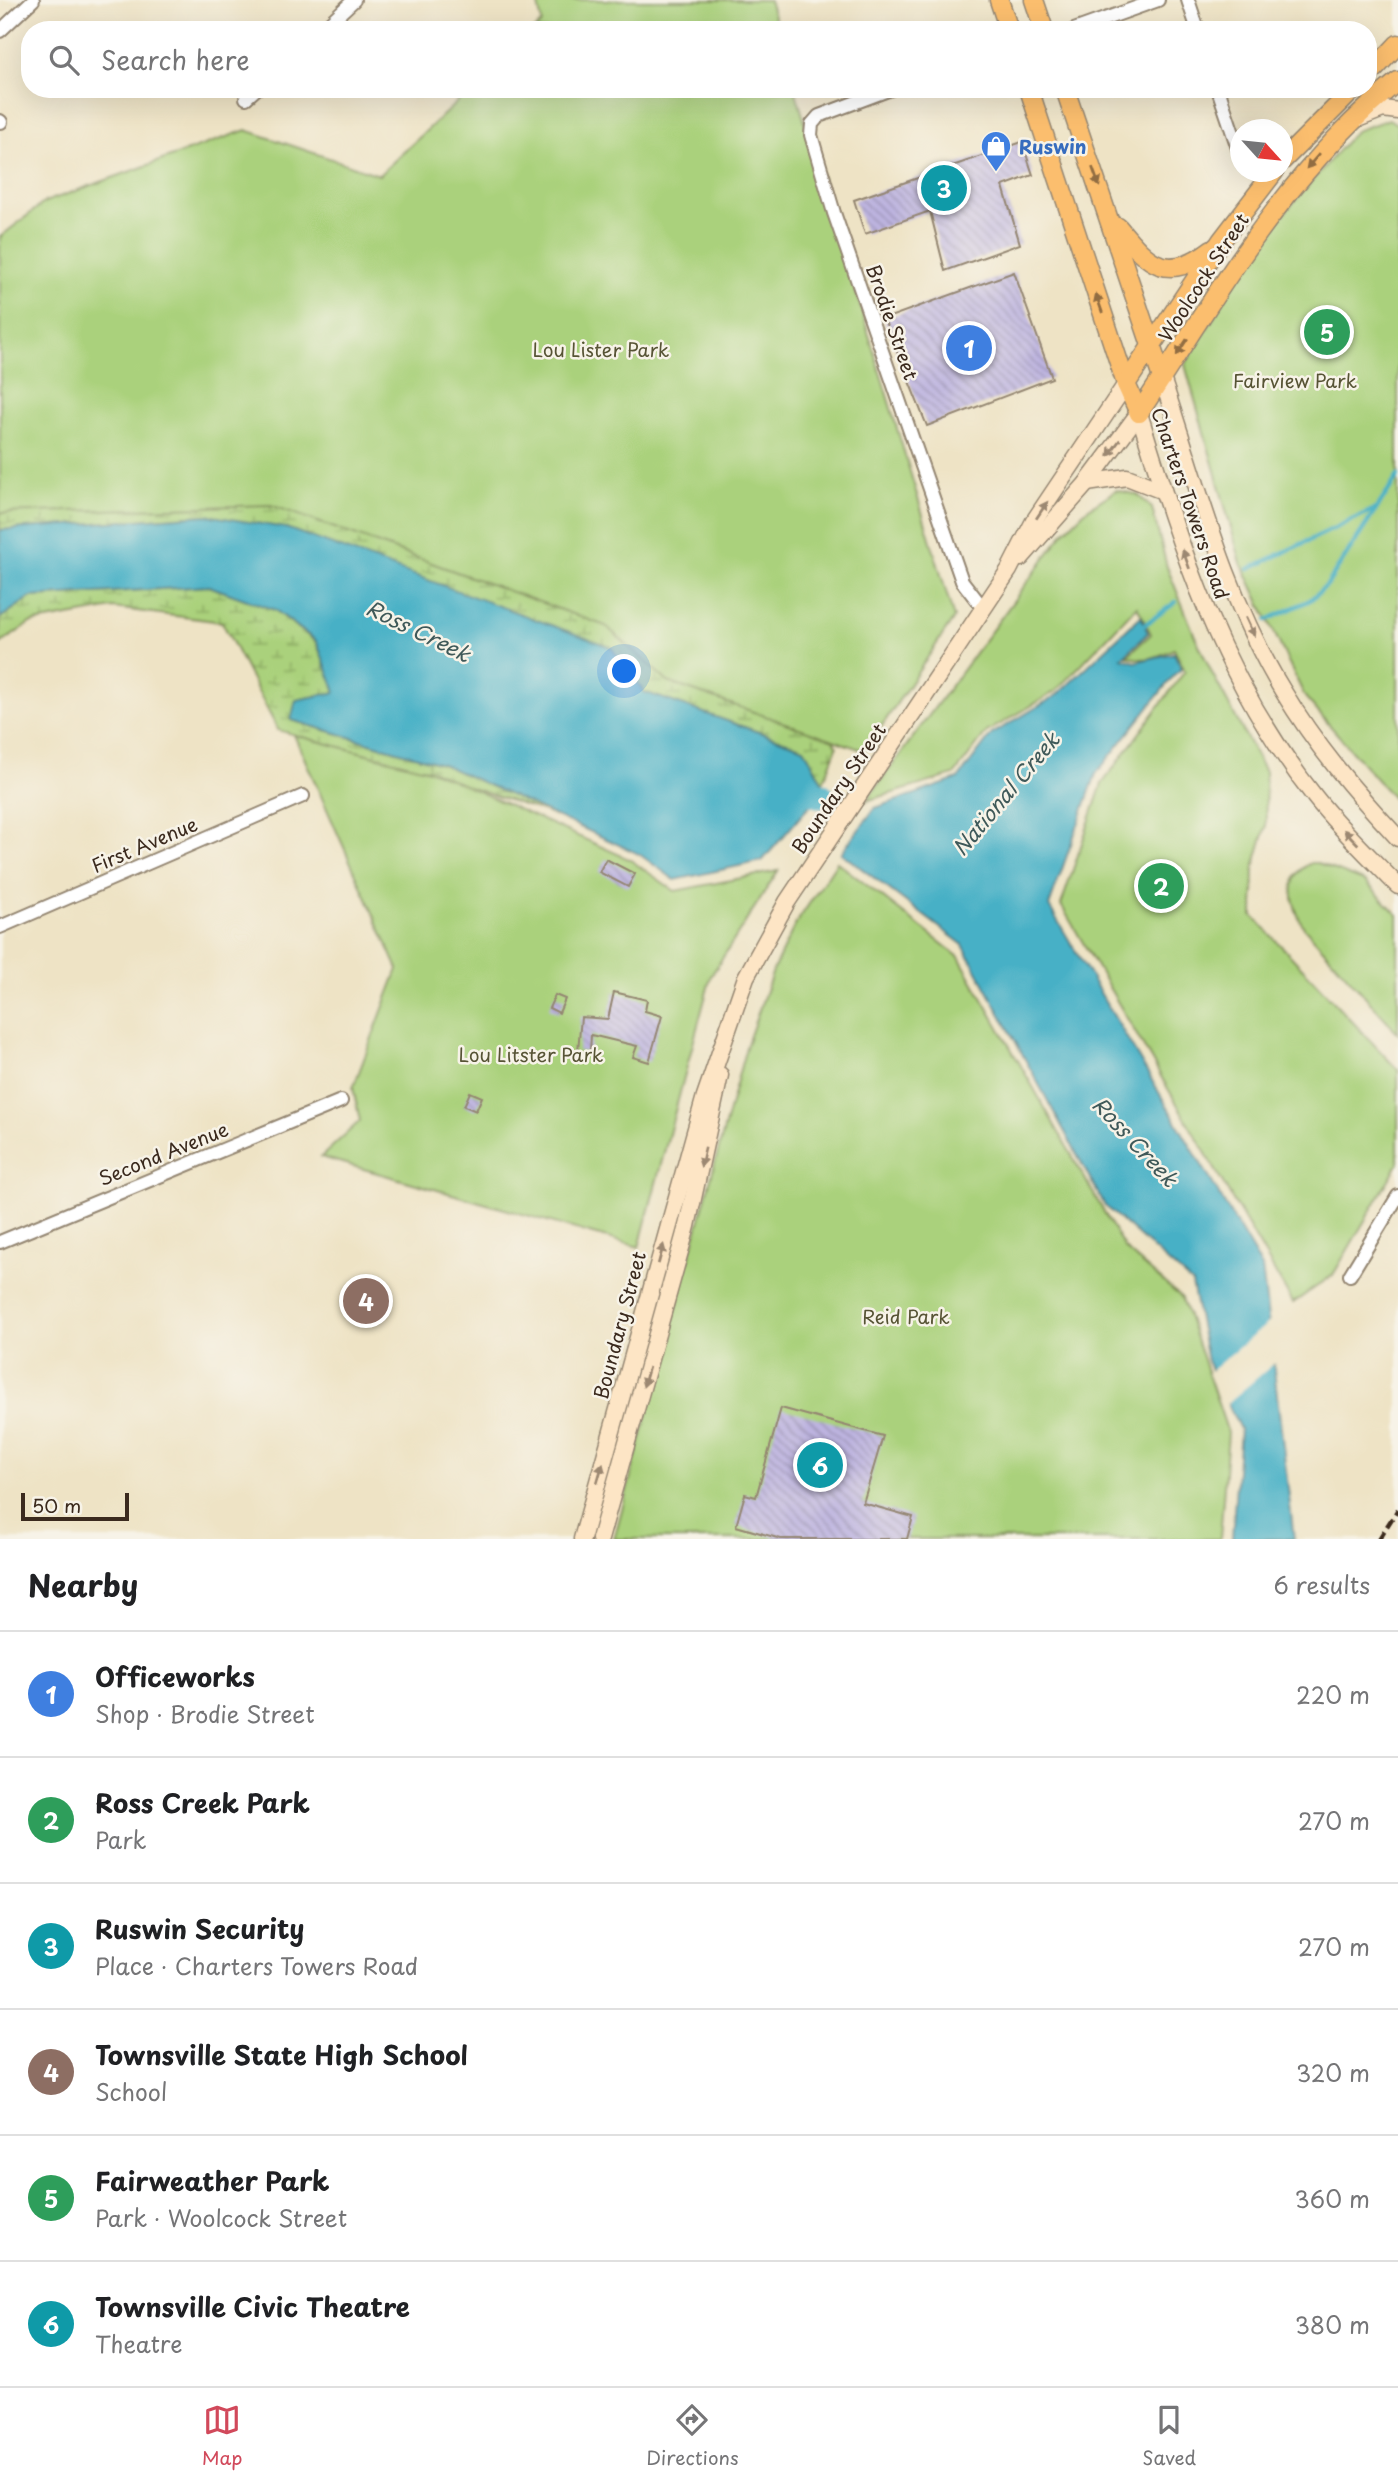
<!DOCTYPE html>
<html lang="en">
<head>
<meta charset="utf-8">
<style>
	:root { --surface:#fff; --page:#f2f2f2; --text:#202124; --muted:#757577; --line:#e0e0e0; --accent:#d1495b }
	body { margin:0; font-family:"Playpen Sans",sans-serif; background:var(--page); color:var(--text) }
	.compass { position:absolute; left:1230px; top:119px; width:63px; height:63px; border-radius:50%; background:var(--surface); box-shadow:0 7px 28px #0002; rotate:117deg }
	.scale { position:absolute; left:21px; bottom:18px; width:108px; box-sizing:border-box; padding-left:7px; border:4px solid #3b2a1e; border-top:0; font-size:19px; line-height:24px; white-space:nowrap; color:#3b2a1e; -webkit-text-stroke:5px #f7f3e8; paint-order:stroke }
	.you { position:absolute; left:625px; top:672px; width:24px; height:24px; margin:-18px; border:5px solid #fff; border-radius:50%; background:#1a73e8; box-shadow:0 0 0 10px #1a73e833 }
	.badge { display:grid; place-items:center; width:46px; height:46px; border-radius:50%; background:var(--accent); color:#fff; font-size:23px; font-weight:700 }
	.pin { position:absolute; translate:-50% -50%; border:4px solid #fff; box-shadow:0 2px 7px #0006 }
	.list { margin:0; padding:0; list-style:none }
	h2 { display:flex; justify-content:space-between; align-items:center; height:91px; margin:0; padding:0 28px; font-size:30px }
	h2 small { font-size:23px; font-weight:400; color:var(--muted) }
	.list li { display:grid; grid-template-columns:46px 1fr auto; gap:21px; align-items:center; box-sizing:border-box; height:126px; padding:0 28px; border-top:2px solid var(--line) }
	.list b { display:block; font-size:26px; white-space:nowrap }
	.list p { margin:0; font-size:23px; white-space:nowrap; color:var(--muted) }
	.list em { font-size:23px; font-style:normal; color:var(--muted) }
	.icon { flex:none; width:38px; height:38px; fill:none; stroke:currentColor; stroke-width:2; stroke-linecap:round; stroke-linejoin:round }
	.map { position:relative; flex:none; width:1398px; height:1539px; overflow:hidden }
	.search { position:absolute; background:var(--surface); box-shadow:0 7px 28px #0002; left:21px; right:21px; top:21px; height:77px; display:flex; align-items:center; gap:18px; box-sizing:border-box; padding:0 24px; border-radius:28px; color:var(--muted); font-size:26px }
	.sheet { height:847px; background:var(--surface) }
	nav { display:flex; justify-content:space-around; align-items:center; box-sizing:border-box; height:98px; border-top:2px solid var(--line); background:var(--surface); font-size:19px; color:var(--muted) }
	nav a { display:grid; justify-items:center; gap:4px }
	nav .on { color:var(--accent) }
	.map>svg:first-child { display:block }
</style>
</head>
<body>
<div class="map">
<svg width="1398" height="1539" viewBox="0 0 1398 1539">
	<defs>
		<pattern id="wetland-marsh" width="20" height="14" patternUnits="userSpaceOnUse" patternTransform="scale(1.75)"><rect width="20" height="14" fill="#aad17b"/><path d="M1 5h8M5 5V1M11 12h8M15 12V8" fill="none" stroke="#8caa64"/></pattern>
		<pattern id="building-back-hatch" width="6" height="6" patternUnits="userSpaceOnUse" patternTransform="scale(1.75)"><rect width="6" height="6" fill="#bdb4e0"/><path d="M-1 5l2 2M0 0l6 6M5-1l2 2" fill="none" stroke="#9b93b5"/></pattern>
	</defs>
	<rect width="100%" height="100%" fill="#f7f3e8"/>
	<filter id="ink" filterUnits="userSpaceOnUse"><feTurbulence type="fractalNoise" baseFrequency=".0143" numOctaves="2"/><feDisplacementMap in="SourceGraphic" scale="14" xChannelSelector="R" yChannelSelector="G"/><feConvolveMatrix kernelMatrix="1 2 1 2 8 2 1 2 1" color-interpolation-filters="sRGB"/></filter>
	<filter id="wash" filterUnits="userSpaceOnUse"><feTurbulence type="fractalNoise" baseFrequency=".00686" numOctaves="4" result="noise"/><feDisplacementMap in="SourceGraphic" scale="28" xChannelSelector="R" yChannelSelector="G"/><feGaussianBlur stdDeviation="1.57" result="paint"/><feColorMatrix in="noise" values="0 0 0 0 0 0 0 0 0 0 0 0 0 0 0 0 0 1.4 0 .05"/><feComposite in="paint" operator="in"/></filter>
	<g filter="url(#wash)">
		<rect width="100%" height="100%" fill="#eee3c5"/>
		<g fill="url(#wetland-marsh)" stroke="#727e4c" stroke-width="2">
			<polygon points="237,493 628,617 822,719 837,747 823,783 804,748 644,692 610,647 206,515 0,530 0,495"/>
			<polygon points="209,586 275,610 316,642 337,692 297,700 291,720 442,764 559,817 433,775 278,730 222,622 113,608 30,623 0,644 0,618 31,597"/>
		</g>
		<g fill="#aad17b" stroke="#727e4c" stroke-width="2">
			<polygon points="537,0 769,0 778,30 534,30 542,23"/>
			<polygon points="471,89 795,89 954,618 865,751 668,682 606,626 271,505 0,513 0,237 45,202 246,130 379,175"/>
			<polygon points="1389,119 1398,125 1398,804 1305,697 1241,563 1185,365 1258,244 1355,131"/>
			<path d="M1116 490 1138 495 1152 508 1167 567 1195 636 1212 673 1265 772 1266 826 1254 868 1253 916 1398 1070V1164L1333 1275 1293 1303 1061 905 1102 784 1185 671 1174 649C1158 656 1145 663 1127 656L1151 634 1137 606 1056 691 987 732 954 775 866 801 1065 531 1086 510Z"/>
			<polygon points="294,735 433,771 629,859 675,891 778,871 711,976 639,1247 321,1157 360,1121 353,1088 398,969"/>
			<polygon points="837,862 959,957 1125,1249 1182,1298 1228,1433 1220,1539 614,1539 746,1047 774,968 795,925"/>
			<path d="M1311 863H1318L1366 882 1398 915V1033L1304 928C1292 906 1283 876 1311 863Z"/>
		</g>
		<g fill="#47b0c6" stroke="#416d72" stroke-width="2">
			<polygon points="206,515 286,528 611,647 644,692 804,748 823,783 812,803 762,861 675,880 639,854 442,764 291,720 296,700 336,692 316,641 275,610 209,586 31,597 0,618 0,530"/>
			<polygon points="1141,616 1148,633 1122,658 1135,662 1174,653 1182,669 1175,674 1096,774 1049,906 1262,1267 1294,1539 1232,1539 1240,1429 1207,1361 1192,1283 1105,1206 963,945 841,853 875,808 958,779 992,734 1057,695"/>
		</g>
		<polygon fill="#eee3c5" points="1272,1320 1277,1361 1224,1406 1208,1373"/>
		<g fill="none" stroke-linecap="round" stroke-linejoin="round">
			<g stroke="#47b0c6" stroke-width="4.5">
				<polyline points="1249,569 1377,508"/>
				<polyline points="1267,620 1310,600 1327,585 1398,476"/>
				<polyline points="1140,628 1176,602"/>
			</g>
			<polyline stroke="#47b0c6" stroke-width="26" points="782,783 822,796"/>
		</g>
		<g id="blocks">
			<g fill="url(#building-back-hatch)">
				<polygon points="1022,142 1033,175 1003,186 1020,244 945,271 930,211 865,234 854,200"/>
				<polygon points="1014,272 1052,378 927,426 884,319"/>
				<polygon points="606,859 635,874 628,887 599,872"/>
				<polygon points="614,992 647,1000 645,1011 662,1016 649,1062 633,1057 637,1046 591,1035 590,1052 578,1051 581,1017 608,1019"/>
				<polygon points="555,995 565,999 559,1013 549,1008"/>
				<polygon points="470,1092 482,1097 476,1111 464,1106"/>
				<polygon points="781,1408 883,1436 863,1503 913,1517 907,1539 781,1539 736,1526 745,1494 756,1497"/>
			</g>
		</g>
	</g>
	<g filter="url(#ink)">
		<use href="#blocks" fill-opacity="0" stroke="#948672" stroke-width="2"/>
		<g fill="none" stroke-linecap="round" stroke-linejoin="round">
			<g stroke="#948672" stroke-width="16">
				<g id="street">
					<polyline points="1188,0 1198,30"/>
					<polyline points="322,30 354,0"/>
					<polyline points="1074,30 1158,0"/>
					<polyline points="0,31 33,0"/>
					<polyline points="891,89 819,116 812,124 811,135 834,213 962,581 983,608"/>
					<polyline points="1218,89 1240,154"/>
					<polyline points="246,98 256,89"/>
					<polyline points="0,121 1,122"/>
					<polyline points="0,927 303,796"/>
					<polyline points="0,1242 341,1101"/>
					<polyline points="1350,1275 1398,1196"/>
				</g>
			</g>
			<g stroke="#948672" stroke-width="19">
				<g id="secondary">
					<polyline points="1360,118 1383,109 1398,111"/>
					<path d="M1162 378C1197 483 1225 596 1283 691 1315 745 1355 792 1398 838"/>
					<path d="M1139 413C1182 553 1222 680 1315 797 1340 829 1370 857 1398 886"/>
					<polyline points="1087,483 1127,477 1163,491"/>
					<polyline points="1021,558 1087,483 1139,413"/>
					<polyline points="582,1539 705,1096 746,977 787,902 1009,570 1034,521 1126,384"/>
					<polyline points="600,1539 687,1226 720,1075"/>
				</g>
			</g>
			<g stroke="#948672" stroke-width="21">
				<g id="primary">
					<polyline points="999,0 1009,30"/>
					<polyline points="1034,0 1044,30"/>
					<polyline points="1368,76 1398,44"/>
					<polyline points="1029,89 1126,384 1139,413"/>
					<polyline points="1065,89 1162,378"/>
					<polyline points="1282,161 1354,89"/>
					<path d="M1118 227C1149 265 1167 283 1212 249"/>
					<polyline points="1126,384 1221,241 1274,172"/>
					<path d="M1139 413C1217 295 1286 171 1398 81"/>
				</g>
			</g>
			<use href="#street" stroke="#fff" stroke-width="12"/>
			<use href="#secondary" stroke="#fde5c5" stroke-width="16"/>
			<use href="#primary" stroke="#fbbe6e" stroke-width="18"/>
			<polyline stroke="#3b2a1e" stroke-width="4.5" stroke-dasharray="10 5" stroke-linecap="butt" points="1379,1539 1398,1509"/>
		</g>
		<defs><path id="oneway-solid" d="M-6-.8H1V-3.2L6.5 0L1 3.2V.8H-6Z" transform="scale(1.75)"/></defs>
		<g fill="#916d42">
			<use href="#oneway-solid" transform="translate(1313 161) rotate(131)"/>
			<use href="#oneway-solid" transform="translate(1096 177) rotate(70)"/>
			<use href="#oneway-solid" transform="translate(1099 303) rotate(-109)"/>
			<use href="#oneway-solid" transform="translate(1182 347) rotate(123)"/>
		</g>
		<g fill="#9c8872">
			<use href="#oneway-solid" transform="translate(1114 448) rotate(126)"/>
			<use href="#oneway-solid" transform="translate(1042 510) rotate(-56)"/>
			<use href="#oneway-solid" transform="translate(1186 559) rotate(-110)"/>
			<use href="#oneway-solid" transform="translate(1250 627) rotate(65)"/>
			<use href="#oneway-solid" transform="translate(1351 837) rotate(-134)"/>
			<use href="#oneway-solid" transform="translate(703 1157) rotate(103)"/>
			<use href="#oneway-solid" transform="translate(661 1254) rotate(-75)"/>
			<use href="#oneway-solid" transform="translate(646 1377) rotate(106)"/>
			<use href="#oneway-solid" transform="translate(600 1473) rotate(-74)"/>
		</g>
	</g>
	<defs>
		<g id="shop-pin" transform="scale(1.575)"><path d="M0 17L-7.5 6A9.5 9.5 0 1 1 7.5 6Z" fill="#3f7fe0" stroke="#f7f3e8"/><path d="M-5-2.5h2.3a2.7 3.5 0 0 1 5.4 0H5L5.5 6h-11ZM-1.5-2.5h3a1.5 2.3 0 0 0-3 0Z" fill="#fff"/></g>
	</defs>
	<g fill-rule="evenodd">
		<use href="#shop-pin" x="996" y="146"/>
	</g>
	<g text-anchor="middle" dominant-baseline="central" stroke-width="5" stroke-linejoin="round" paint-order="stroke">
		<g font-size="19" font-weight="bold" fill="#366cbe" stroke="#f7f3e8" text-anchor="start">
			<text x="1019" y="146">Ruswin</text>
		</g>
		<g font-size="19" fill="#3b2a1e" stroke="#f7f3e8">
			<text transform="translate(1203 277) rotate(-57)">Woolcock Street</text>
			<text transform="translate(893 322) rotate(71)">Brodie Street</text>
			<text transform="translate(1191 503) rotate(71)">Charters Towers Road</text>
			<text transform="translate(838 788) rotate(-56)">Boundary Street</text>
			<text transform="translate(144 844) rotate(-23)">First Avenue</text>
			<text transform="translate(163 1153) rotate(-22)">Second Avenue</text>
			<text transform="translate(619 1325) rotate(-75)">Boundary Street</text>
		</g>
		<g font-size="19" fill="#575435" stroke="#f7f3e8">
			<text x="601" y="349">Lou Lister Park</text>
			<text x="1295" y="380">Fairview Park</text>
			<text x="531" y="1054">Lou Litster Park</text>
			<text x="906" y="1316">Reid Park</text>
		</g>
		<g font-size="21" font-style="italic" fill="#3f5959" stroke="#f7f3e8">
			<text transform="translate(419 630) rotate(26)">Ross Creek</text>
			<text transform="translate(1005 793) rotate(-50)">National Creek</text>
			<text transform="translate(1136 1141) rotate(47)">Ross Creek</text>
		</g>
	</g>
</svg>
<svg class="compass" viewBox="-18 -18 36 36"><path d="M0-13l5 13h-10z" fill="#e53935"/><path d="M0 13l5-13h-10z" fill="#757577"/></svg>
<div class="scale">50 m</div>
<div class="you"></div>
<div class="pin badge" style="left:969px;top:348px;background:#3f7fe0">1</div>
<div class="pin badge" style="left:1161px;top:886px;background:#2e9e5b">2</div>
<div class="pin badge" style="left:944px;top:188px;background:#0f9aa8">3</div>
<div class="pin badge" style="left:366px;top:1301px;background:#8d6e63">4</div>
<div class="pin badge" style="left:1327px;top:332px;background:#2e9e5b">5</div>
<div class="pin badge" style="left:820px;top:1465px;background:#0f9aa8">6</div>
<div class="search"><svg class="icon" aria-label="search" viewBox="0 0 24 24"><circle cx="10" cy="10" r="6"/><path d="M15 15l6 6"/></svg>Search here</div>
</div>
<section class="sheet">
<h2>Nearby<small>6 results</small></h2>
<ul class="list">
<li><span class="badge" style="background:#3f7fe0">1</span><div><b>Officeworks</b><p>Shop · Brodie Street</p></div><em>220 m</em></li>
<li><span class="badge" style="background:#2e9e5b">2</span><div><b>Ross Creek Park</b><p>Park</p></div><em>270 m</em></li>
<li><span class="badge" style="background:#0f9aa8">3</span><div><b>Ruswin Security</b><p>Place · Charters Towers Road</p></div><em>270 m</em></li>
<li><span class="badge" style="background:#8d6e63">4</span><div><b>Townsville State High School</b><p>School</p></div><em>320 m</em></li>
<li><span class="badge" style="background:#2e9e5b">5</span><div><b>Fairweather Park</b><p>Park · Woolcock Street</p></div><em>360 m</em></li>
<li><span class="badge" style="background:#0f9aa8">6</span><div><b>Townsville Civic Theatre</b><p>Theatre</p></div><em>380 m</em></li>
</ul>
</section>
<nav>
<a class="on"><svg class="icon" aria-label="map" viewBox="0 0 24 24"><path d="M3 6l6-2 6 2 6-2v14l-6 2-6-2-6 2zM9 4v14M15 6v14"/></svg>Map</a>
<a><svg class="icon" aria-label="directions" viewBox="0 0 24 24"><path d="M12 3l9 9-9 9-9-9zM9 14v-3h6M13 9l2 2-2 2"/></svg>Directions</a>
<a><svg class="icon" aria-label="saved" viewBox="0 0 24 24"><path d="M7 4h10v16l-5-4-5 4z"/></svg>Saved</a>
</nav>
</body>
</html>
